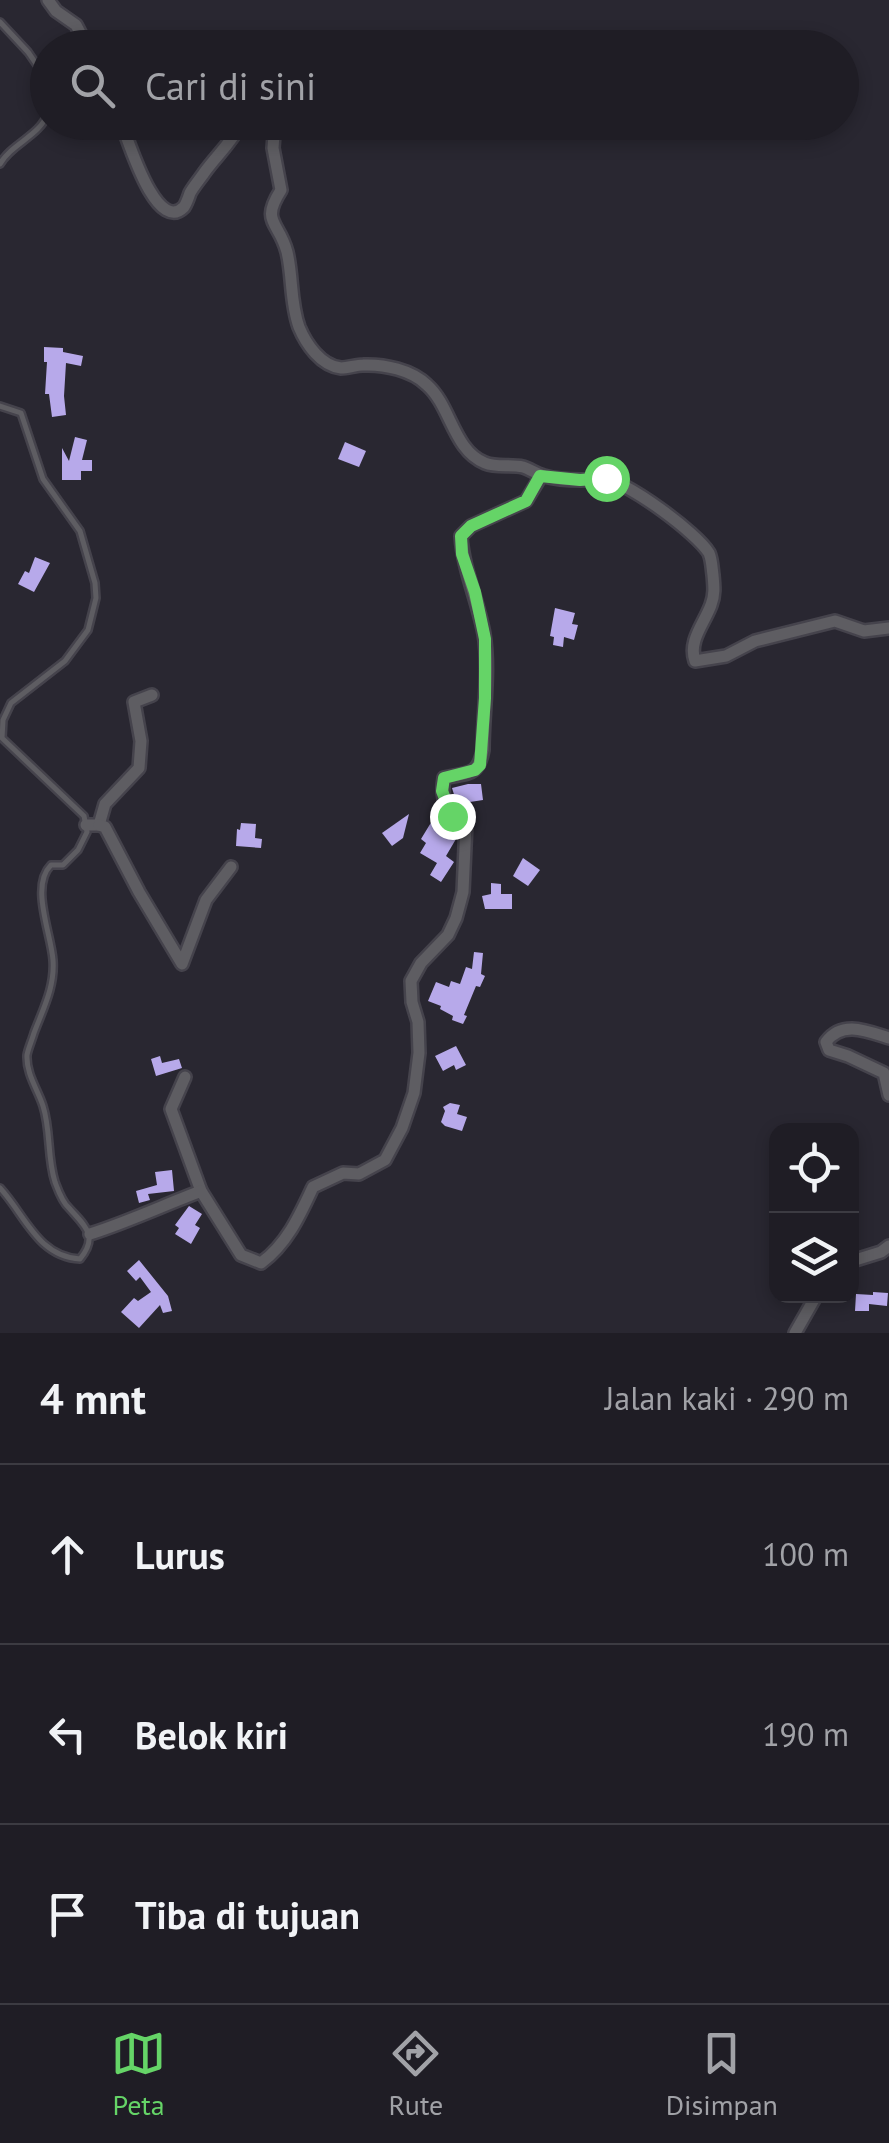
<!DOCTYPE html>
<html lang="id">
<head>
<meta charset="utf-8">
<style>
	:root { --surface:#1f1d25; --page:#2c2a32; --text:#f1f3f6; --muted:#a1a2a7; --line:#3c3b42; --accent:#65d467 }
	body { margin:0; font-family:"PT Sans",sans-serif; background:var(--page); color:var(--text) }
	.controls { position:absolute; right:30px; bottom:30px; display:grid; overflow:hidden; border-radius:20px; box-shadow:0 5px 15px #0003 }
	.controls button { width:90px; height:90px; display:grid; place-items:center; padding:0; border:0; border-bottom:2px solid var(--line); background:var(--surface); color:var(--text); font:50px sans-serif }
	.stop { position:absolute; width:30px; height:30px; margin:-22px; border:8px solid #65d467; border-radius:50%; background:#fff }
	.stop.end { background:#65d467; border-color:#fff; box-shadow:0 2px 10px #0008 }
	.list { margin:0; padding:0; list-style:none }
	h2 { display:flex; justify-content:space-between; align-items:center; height:130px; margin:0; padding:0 40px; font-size:42px }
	h2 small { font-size:32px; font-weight:400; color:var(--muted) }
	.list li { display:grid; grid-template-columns:65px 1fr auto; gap:30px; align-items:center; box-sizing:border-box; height:180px; padding:0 40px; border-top:2px solid var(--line) }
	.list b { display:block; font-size:38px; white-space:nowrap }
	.list em { font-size:32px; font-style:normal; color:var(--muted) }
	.icon { flex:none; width:55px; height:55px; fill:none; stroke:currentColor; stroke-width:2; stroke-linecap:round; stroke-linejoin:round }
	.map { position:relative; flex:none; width:889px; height:1333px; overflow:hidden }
	.search { position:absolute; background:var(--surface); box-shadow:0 5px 15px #0003; left:30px; right:30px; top:30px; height:110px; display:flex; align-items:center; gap:25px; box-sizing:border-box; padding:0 35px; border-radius:55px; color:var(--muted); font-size:38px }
	.sheet { height:670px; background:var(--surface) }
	nav { display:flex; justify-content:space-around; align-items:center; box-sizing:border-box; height:140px; border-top:2px solid var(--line); background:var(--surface); font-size:28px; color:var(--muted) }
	nav a { display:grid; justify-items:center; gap:5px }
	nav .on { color:var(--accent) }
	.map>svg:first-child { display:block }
</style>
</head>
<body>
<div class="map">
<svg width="889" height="1333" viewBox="0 0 889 1333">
	<rect width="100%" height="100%" fill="#292731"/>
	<g fill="#b7a9ea">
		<polygon points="44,347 63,348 63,352 83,356 81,366 66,363 64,396 66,415 52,417 49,394 45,394 47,362 44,362"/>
		<polygon points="75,437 87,440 82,460 92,460 92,471 81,471 81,480 62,480 62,448 69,461"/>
		<polygon points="345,442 366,451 359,467 338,459"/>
		<polygon points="35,557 50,563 34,592 18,584 25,571 29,573"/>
		<polygon points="555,608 575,613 572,624 578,625 574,640 564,637 563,647 553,645 554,637 550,636"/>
		<polygon points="468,784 481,784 483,800 457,804 452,788"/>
		<polygon points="409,814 403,838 392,846 382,833"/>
		<polygon points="435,816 456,829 456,839 446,856 454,862 441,882 430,875 437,863 420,853 426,843 421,839"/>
		<polygon points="241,823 256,824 255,838 262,839 261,848 236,846 237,829 240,830"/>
		<polygon points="523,858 540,870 528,886 513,876"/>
		<polygon points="491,883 501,884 501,894 512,894 512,909 485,909 482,896 491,894"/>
		<polygon points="474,952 483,953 481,974 485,976 480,987 476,986 464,1015 467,1016 463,1024 452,1020 453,1016 440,1009 441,1006 428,1001 436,982 449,987 451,981 460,984 466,967 472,969"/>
		<polygon points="456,1046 466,1065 456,1070 454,1065 443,1071 435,1056"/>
		<polygon points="160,1056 162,1063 179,1059 182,1068 156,1076 151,1059"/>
		<polygon points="450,1103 460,1105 457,1114 467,1117 462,1131 445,1126 441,1122 445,1111 443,1107"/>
		<polygon points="172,1170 174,1191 148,1194 150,1200 139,1203 136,1191 157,1185 155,1172"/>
		<polygon points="189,1206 202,1214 195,1225 200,1228 191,1244 175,1234 179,1228 175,1225"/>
		<polygon points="139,1260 168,1296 172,1311 163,1313 160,1305 139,1328 121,1312 134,1298 138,1301 151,1292 140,1277 136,1281 127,1271"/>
		<polygon points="873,1292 888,1293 887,1306 869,1304 869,1311 855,1311 856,1294 873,1295"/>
	</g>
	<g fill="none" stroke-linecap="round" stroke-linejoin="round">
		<g stroke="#45434c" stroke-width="10">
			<g id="lane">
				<polyline points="0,22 28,52 48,81"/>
				<path d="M0 164C12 143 40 136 48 113"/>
				<path d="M0 406 21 413 43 479 80 531 95 583 96 598 88 630 65 661 11 703 3 720 2 738 84 816 87 832 78 850 63 865H51C30 886 51 933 53 960 55 987 43 1009 34 1033 32 1040 28 1049 27 1055 26 1074 38 1090 43 1106 51 1131 47 1157 55 1182 58 1190 62 1202 69 1208 85 1226 99 1236 80 1259 38 1257 25 1215 0 1188"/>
			</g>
		</g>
		<g stroke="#45434c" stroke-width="16">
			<g id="street">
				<polyline points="48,0 56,11 76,25 88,48"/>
				<path d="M121 122C128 139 156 235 184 207 186 204 189 196 190 193 194 186 200 179 204 173 217 155 232 142 242 122"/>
				<path d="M275 122 273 148 281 190C260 223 279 221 287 252 293 277 290 302 299 327 306 344 321 366 341 368 348 368 356 365 363 365 384 364 412 370 427 385 451 406 453 450 485 463 497 468 511 464 523 467 530 469 536 474 544 476 555 479 570 480 581 480 589 480 597 478 604 479 627 481 697 533 709 553 712 560 712 568 713 575 714 586 715 595 711 605 704 624 688 641 695 661L726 656 755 641 835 621 864 631 889 628"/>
				<polyline points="86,825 99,825 105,804 139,768 141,741 134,702 152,695"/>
				<polyline points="99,825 105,827 139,892 182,964 206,900 231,867"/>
				<path d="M889 1038C867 1031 842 1020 826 1042L829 1050 848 1056 884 1073 889 1095"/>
				<polyline points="185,1077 171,1109 201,1191"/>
				<path d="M90 1234C128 1222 164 1205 201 1191L241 1255 261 1263C287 1244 300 1215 313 1187L343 1173 359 1174 385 1160 402 1128 414 1093 419 1053 418 1022 412 1002 411 981 421 963 448 935 456 918 463 892 466 824C447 813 440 800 444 778 468 772 478 777 483 750 483 712 490 671 484 634 478 601 463 569 461 536L471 526 526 501 541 476"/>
				<polyline points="852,1261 881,1252 889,1246"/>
				<polyline points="795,1333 816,1296"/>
			</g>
		</g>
		<use href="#lane" stroke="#5e5d62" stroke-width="5"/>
		<use href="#street" stroke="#5e5d62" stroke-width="11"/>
	</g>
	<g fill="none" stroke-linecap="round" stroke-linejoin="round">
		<polyline stroke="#65d467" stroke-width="12" points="452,816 442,791 444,778 475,770 480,765 485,698 485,639 475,592 462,554 461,536 471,526 526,501 540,476 580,480 606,478"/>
	</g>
</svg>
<div class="controls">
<button><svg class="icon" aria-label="locate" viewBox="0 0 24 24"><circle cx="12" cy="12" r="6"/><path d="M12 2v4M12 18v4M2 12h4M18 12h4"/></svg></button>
<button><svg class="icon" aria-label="layers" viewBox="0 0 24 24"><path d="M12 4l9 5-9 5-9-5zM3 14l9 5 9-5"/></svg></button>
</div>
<div class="stop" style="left:606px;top:478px"></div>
<div class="stop end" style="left:452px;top:816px"></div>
<div class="search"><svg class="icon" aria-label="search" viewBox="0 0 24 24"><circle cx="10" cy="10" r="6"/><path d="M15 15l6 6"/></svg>Cari di sini</div>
</div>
<section class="sheet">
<h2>4 mnt<small>Jalan kaki · 290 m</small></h2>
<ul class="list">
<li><svg class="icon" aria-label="ahead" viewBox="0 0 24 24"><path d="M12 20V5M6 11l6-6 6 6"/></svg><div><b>Lurus</b></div><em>100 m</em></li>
<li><svg class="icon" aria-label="left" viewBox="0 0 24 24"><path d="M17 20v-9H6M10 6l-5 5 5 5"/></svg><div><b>Belok kiri</b></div><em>190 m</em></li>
<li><svg class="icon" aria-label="arrive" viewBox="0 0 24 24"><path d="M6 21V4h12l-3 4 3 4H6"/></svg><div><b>Tiba di tujuan</b></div></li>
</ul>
</section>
<nav>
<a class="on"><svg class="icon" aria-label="map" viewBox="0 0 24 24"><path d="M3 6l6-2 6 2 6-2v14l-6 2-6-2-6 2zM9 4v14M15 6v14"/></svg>Peta</a>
<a><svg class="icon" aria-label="directions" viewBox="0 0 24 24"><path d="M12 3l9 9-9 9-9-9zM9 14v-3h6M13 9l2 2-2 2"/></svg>Rute</a>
<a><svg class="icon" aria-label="saved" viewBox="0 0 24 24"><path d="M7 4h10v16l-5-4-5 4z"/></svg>Disimpan</a>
</nav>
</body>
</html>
